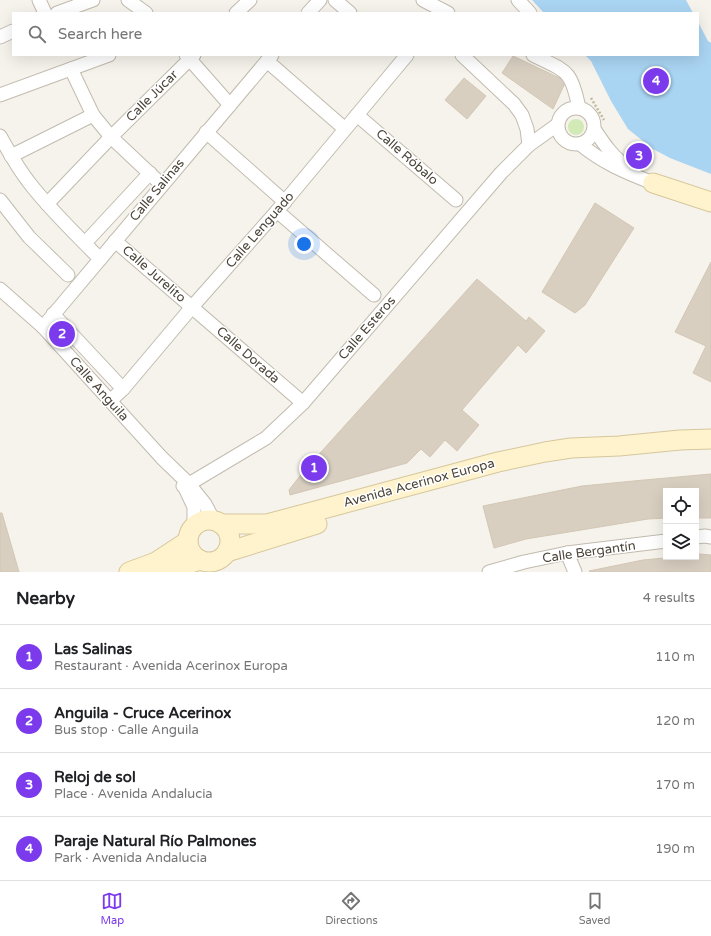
<!DOCTYPE html>
<html lang="en">
<head>
<meta charset="utf-8">
<style>
	:root { --surface:#fff; --page:#f2f2f2; --text:#202124; --muted:#757577; --line:#e0e0e0; --accent:#7c3aed }
	body { margin:0; font-family:"Varela Round",sans-serif; background:var(--page); color:var(--text) }
	.controls { position:absolute; right:12px; bottom:12px; display:grid; overflow:hidden; border-radius:0px; box-shadow:0 4px 16px #0002 }
	.controls button { width:36px; height:36px; display:grid; place-items:center; padding:0; border:0; border-bottom:1px solid var(--line); background:var(--surface); color:var(--text); font:20px sans-serif }
	.you { position:absolute; left:304px; top:244px; width:14px; height:14px; margin:-10px; border:3px solid #fff; border-radius:50%; background:#1a73e8; box-shadow:0 0 0 6px #1a73e833 }
	.badge { display:grid; place-items:center; width:26px; height:26px; border-radius:50%; background:var(--accent); color:#fff; font-size:13px; font-weight:700 }
	.pin { position:absolute; translate:-50% -50%; border:2px solid #fff; box-shadow:0 1px 4px #0006 }
	.list { margin:0; padding:0; list-style:none }
	h2 { display:flex; justify-content:space-between; align-items:center; height:52px; margin:0; padding:0 16px; font-size:17px }
	h2 small { font-size:13px; font-weight:400; color:var(--muted) }
	.list li { display:grid; grid-template-columns:26px 1fr auto; gap:12px; align-items:center; box-sizing:border-box; height:64px; padding:0 16px; border-top:1px solid var(--line) }
	.list b { display:block; font-size:15px; white-space:nowrap }
	.list p { margin:0; font-size:13px; white-space:nowrap; color:var(--muted) }
	.list em { font-size:13px; font-style:normal; color:var(--muted) }
	.icon { flex:none; width:22px; height:22px; fill:none; stroke:currentColor; stroke-width:2; stroke-linecap:round; stroke-linejoin:round }
	.map { position:relative; flex:none; width:711px; height:572px; overflow:hidden }
	.search { position:absolute; background:var(--surface); box-shadow:0 4px 16px #0002; left:12px; right:12px; top:12px; height:44px; display:flex; align-items:center; gap:10px; box-sizing:border-box; padding:0 14px; border-radius:0px; color:var(--muted); font-size:15px }
	.sheet { height:308px; background:var(--surface) }
	nav { display:flex; justify-content:space-around; align-items:center; box-sizing:border-box; height:56px; border-top:1px solid var(--line); background:var(--surface); font-size:11px; color:var(--muted) }
	nav a { display:grid; justify-items:center; gap:2px }
	nav .on { color:var(--accent) }
	.map>svg:first-child { display:block }
</style>
</head>
<body>
<div class="map">
<svg width="711" height="572" viewBox="0 0 711 572">
	<rect width="100%" height="100%" fill="#f6f3ec"/>
	<circle fill="#d2eab5" cx="576" cy="127" r="8"/>
	<g fill="#a9d4f2">
		<polygon points="532,0 686,0 693,13 544,13"/>
		<polygon points="698,22 708,41 711,43 711,174 670,158 653,149 628,129 611,101 591,61 585,55 698,55"/>
	</g>
	<g fill="#d8cfc1" stroke="#d3c7b4">
		<polygon points="513,56 566,81 553,109 502,73"/>
		<polygon points="464,78 486,96 467,119 445,100"/>
		<polygon points="595,203 634,228 585,305 575,313 542,292"/>
		<polygon points="711,262 711,382 693,373 706,346 675,332"/>
		<polygon points="477,279 526,321 529,317 545,331 526,353 518,345 462,410 479,425 457,451 445,440 430,457 421,449 407,463 290,495 289,490 303,472"/>
		<polygon points="711,474 711,518 696,518 696,491 666,491 666,518 648,519 526,539 494,548 483,506 582,486 644,480"/>
		<polygon points="0,513 2,513 19,572 0,572"/>
		<polygon points="699,554 711,555 711,572 590,572 589,571 643,560 675,557 696,557 696,555"/>
	</g>
	<g fill="none" stroke-linecap="round" stroke-linejoin="round">
		<g stroke="#c2bbae" stroke-width="15">
			<g id="street">
				<polyline points="39,0 45,13"/>
				<polyline points="128,0 146,13"/>
				<polyline points="335,0 350,13"/>
				<polyline points="423,0 448,13"/>
				<polyline points="518,0 530,13"/>
				<polyline points="57,13 93,0"/>
				<polyline points="236,13 250,0"/>
				<polyline points="308,13 320,0"/>
				<polyline points="0,37 13,31"/>
				<polyline points="186,55 230,105"/>
				<polyline points="462,55 514,104 522,115 527,129 529,145"/>
				<path d="M533 55C567 72 571 69 579 108"/>
				<polyline points="267,61 345,129"/>
				<polyline points="71,69 93,115 111,137 162,185"/>
				<polyline points="0,95 109,55"/>
				<circle cx="576" cy="126" r="18"/>
				<polyline points="357,115 456,200"/>
				<path d="M594 129C604 144 614 159 629 168"/>
				<polyline points="206,132 285,202"/>
				<path d="M0 136C9 152 17 167 28 181 49 209 75 233 100 259"/>
				<path d="M580 144C603 163 625 172 653 183"/>
				<polyline points="11,156 93,115"/>
				<polyline points="0,200 29,237 68,275"/>
				<polyline points="47,204 111,137 194,55"/>
				<polyline points="277,211 374,295"/>
				<polyline points="115,241 303,403"/>
				<polyline points="85,243 150,173"/>
				<polyline points="0,289 43,327 162,458 189,484 205,504 214,521"/>
				<polyline points="53,314 123,389"/>
				<polyline points="43,327 272,55"/>
				<polyline points="110,401 123,389 192,307 277,211 407,55"/>
				<polyline points="183,486 189,484 266,438 303,403 501,173 529,145 557,125"/>
				<polyline points="186,490 194,507 194,526"/>
				<polyline points="696,537 705,536 711,537"/>
				<polyline points="567,553 575,572"/>
				<polyline points="489,572 524,562 567,553 666,541"/>
			</g>
		</g>
		<g stroke="#d6c79b" stroke-width="21">
			<g id="secondary">
				<polyline points="653,183 711,202"/>
				<circle cx="209" cy="541" r="21"/>
				<polyline points="221,524 267,524 498,462 545,452 571,448 619,446 680,440 711,439"/>
				<polyline points="227,552 317,524"/>
				<polyline points="129,572 156,562 188,541"/>
				<polyline points="164,572 200,560"/>
			</g>
		</g>
		<polyline stroke="#c4b79f" stroke-width="2.5" stroke-dasharray="2 2" stroke-linecap="butt" points="591,98 604,120"/>
		<use href="#street" stroke="#fff" stroke-width="13"/>
		<use href="#secondary" stroke="#fff3cd" stroke-width="19"/>
	</g>
	<g text-anchor="middle" dominant-baseline="central" stroke-width="3" stroke-linejoin="round" paint-order="stroke">
		<g font-size="13" fill="#4b4439" stroke="#fff">
			<text transform="translate(152 96) rotate(-45)">Calle Júcar</text>
			<text transform="translate(407 157) rotate(41)">Calle Róbalo</text>
			<text transform="translate(157 190) rotate(-50)">Calle Salinas</text>
			<text transform="translate(260 230) rotate(-49)">Calle Lenguado</text>
			<text transform="translate(154 274) rotate(41)">Calle Jurelito</text>
			<text transform="translate(367 328) rotate(-49)">Calle Esteros</text>
			<text transform="translate(248 355) rotate(41)">Calle Dorada</text>
			<text transform="translate(99 389) rotate(48)">Calle Anguila</text>
			<text transform="translate(419 483) rotate(-15)">Avenida Acerinox Europa</text>
			<text transform="translate(589 552) rotate(-8)">Calle Bergantín</text>
		</g>
	</g>
</svg>
<div class="controls">
<button><svg class="icon" aria-label="locate" viewBox="0 0 24 24"><circle cx="12" cy="12" r="6"/><path d="M12 2v4M12 18v4M2 12h4M18 12h4"/></svg></button>
<button><svg class="icon" aria-label="layers" viewBox="0 0 24 24"><path d="M12 4l9 5-9 5-9-5zM3 14l9 5 9-5"/></svg></button>
</div>
<div class="you"></div>
<div class="pin badge" style="left:314px;top:468px">1</div>
<div class="pin badge" style="left:62px;top:334px">2</div>
<div class="pin badge" style="left:639px;top:156px">3</div>
<div class="pin badge" style="left:656px;top:81px">4</div>
<div class="search"><svg class="icon" aria-label="search" viewBox="0 0 24 24"><circle cx="10" cy="10" r="6"/><path d="M15 15l6 6"/></svg>Search here</div>
</div>
<section class="sheet">
<h2>Nearby<small>4 results</small></h2>
<ul class="list">
<li><span class="badge">1</span><div><b>Las Salinas</b><p>Restaurant · Avenida Acerinox Europa</p></div><em>110 m</em></li>
<li><span class="badge">2</span><div><b>Anguila - Cruce Acerinox</b><p>Bus stop · Calle Anguila</p></div><em>120 m</em></li>
<li><span class="badge">3</span><div><b>Reloj de sol</b><p>Place · Avenida Andalucia</p></div><em>170 m</em></li>
<li><span class="badge">4</span><div><b>Paraje Natural Río Palmones</b><p>Park · Avenida Andalucia</p></div><em>190 m</em></li>
</ul>
</section>
<nav>
<a class="on"><svg class="icon" aria-label="map" viewBox="0 0 24 24"><path d="M3 6l6-2 6 2 6-2v14l-6 2-6-2-6 2zM9 4v14M15 6v14"/></svg>Map</a>
<a><svg class="icon" aria-label="directions" viewBox="0 0 24 24"><path d="M12 3l9 9-9 9-9-9zM9 14v-3h6M13 9l2 2-2 2"/></svg>Directions</a>
<a><svg class="icon" aria-label="saved" viewBox="0 0 24 24"><path d="M7 4h10v16l-5-4-5 4z"/></svg>Saved</a>
</nav>
</body>
</html>
